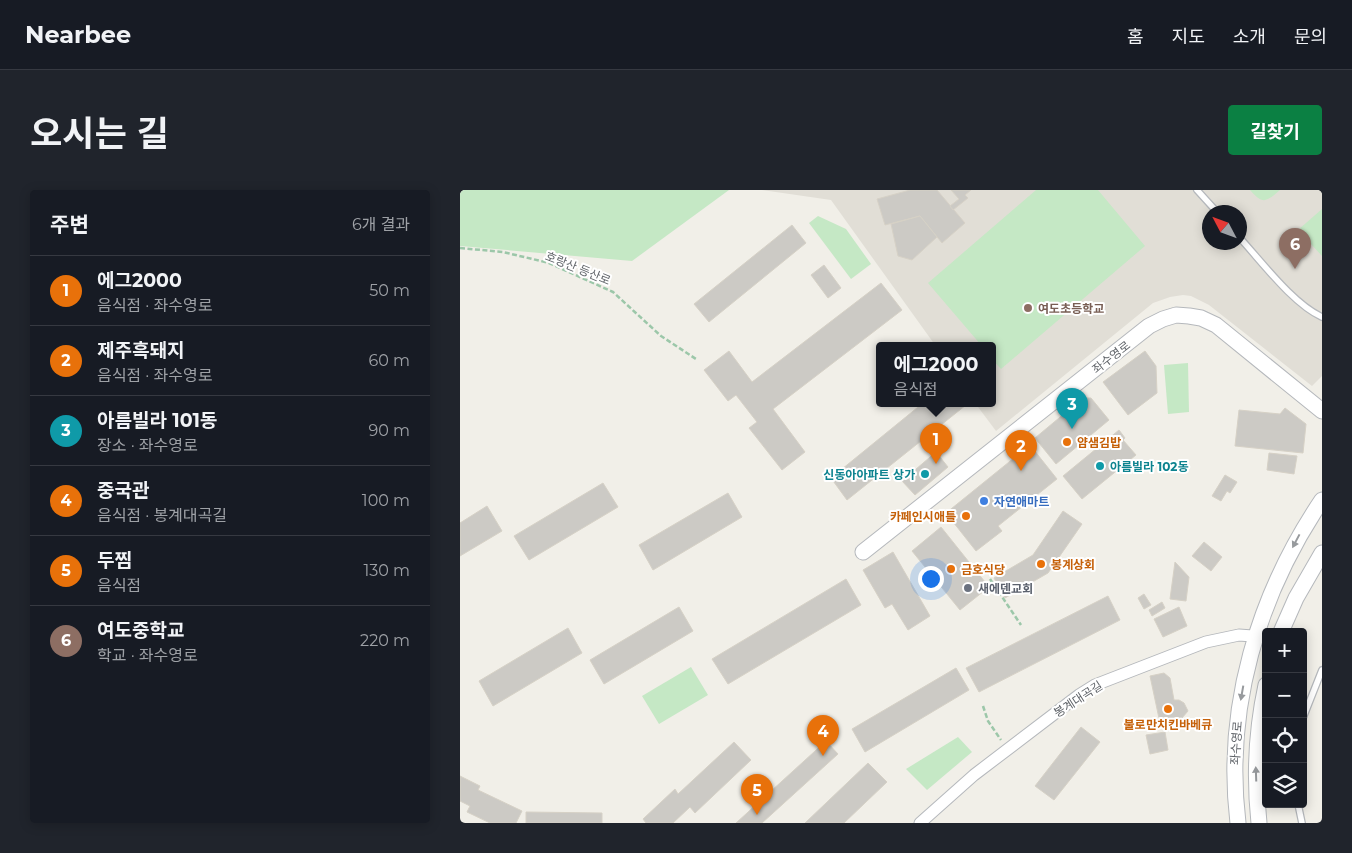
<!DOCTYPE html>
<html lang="ko">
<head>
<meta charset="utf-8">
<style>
	:root { --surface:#171b24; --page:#20242c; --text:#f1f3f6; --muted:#9ea1a6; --line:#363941; --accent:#0b8043 }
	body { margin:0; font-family:Montserrat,"Noto Sans KR",sans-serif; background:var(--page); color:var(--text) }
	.controls { position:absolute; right:15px; bottom:15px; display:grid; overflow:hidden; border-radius:5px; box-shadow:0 2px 12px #0003 }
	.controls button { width:45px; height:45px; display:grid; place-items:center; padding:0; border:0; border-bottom:1px solid var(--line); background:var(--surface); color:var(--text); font:25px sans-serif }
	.compass { position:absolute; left:742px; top:15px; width:45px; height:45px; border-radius:50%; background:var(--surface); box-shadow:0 2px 12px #0003; rotate:311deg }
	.you { position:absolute; left:470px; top:388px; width:18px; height:18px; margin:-12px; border:4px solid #fff; border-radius:50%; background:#1a73e8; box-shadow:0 0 0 8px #1a73e833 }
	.badge { display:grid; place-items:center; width:32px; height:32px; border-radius:50%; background:var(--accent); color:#fff; font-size:16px; font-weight:700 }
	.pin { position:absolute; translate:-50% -41px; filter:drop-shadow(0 1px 2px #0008) }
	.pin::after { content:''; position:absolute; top:26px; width:18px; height:15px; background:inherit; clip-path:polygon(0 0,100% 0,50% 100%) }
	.popup { position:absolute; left:416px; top:152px; width:120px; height:65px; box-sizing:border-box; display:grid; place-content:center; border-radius:5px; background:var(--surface); filter:drop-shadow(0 1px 4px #0005); font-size:16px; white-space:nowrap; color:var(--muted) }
	.popup b { font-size:19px; color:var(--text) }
	.popup::after { content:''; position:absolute; left:50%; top:100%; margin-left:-10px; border:10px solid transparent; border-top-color:var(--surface) }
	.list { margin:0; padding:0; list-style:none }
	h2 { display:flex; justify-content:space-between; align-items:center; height:65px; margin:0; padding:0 20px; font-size:21px }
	h2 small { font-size:16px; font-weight:400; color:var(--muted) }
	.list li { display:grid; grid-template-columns:32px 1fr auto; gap:15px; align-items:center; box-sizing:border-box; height:70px; padding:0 20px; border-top:1px solid var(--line) }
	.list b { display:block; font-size:19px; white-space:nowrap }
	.list p { margin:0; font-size:16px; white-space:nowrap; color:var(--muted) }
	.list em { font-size:16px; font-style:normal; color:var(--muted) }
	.icon { flex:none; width:28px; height:28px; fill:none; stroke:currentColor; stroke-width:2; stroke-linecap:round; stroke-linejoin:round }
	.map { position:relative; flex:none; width:862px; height:633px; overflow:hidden; border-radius:5px }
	header { display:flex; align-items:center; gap:30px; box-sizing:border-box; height:70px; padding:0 25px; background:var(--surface); border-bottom:1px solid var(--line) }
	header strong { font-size:24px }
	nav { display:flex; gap:28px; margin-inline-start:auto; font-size:18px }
	.intro { display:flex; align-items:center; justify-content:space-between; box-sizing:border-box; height:120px; padding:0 30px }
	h1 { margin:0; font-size:35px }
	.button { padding:12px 22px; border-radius:5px; background:var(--accent); color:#fff; font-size:18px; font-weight:700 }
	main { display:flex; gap:30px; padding:0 30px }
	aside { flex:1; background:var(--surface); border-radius:5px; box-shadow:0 2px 12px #0003 }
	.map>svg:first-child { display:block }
</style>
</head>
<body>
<header>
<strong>Nearbee</strong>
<nav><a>홈</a><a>지도</a><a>소개</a><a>문의</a></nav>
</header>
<div class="intro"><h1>오시는 길</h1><a class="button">길찾기</a></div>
<main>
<aside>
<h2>주변<small>6개 결과</small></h2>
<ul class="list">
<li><span class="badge" style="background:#e8710a">1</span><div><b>에그2000</b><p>음식점 · 좌수영로</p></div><em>50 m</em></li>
<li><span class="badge" style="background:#e8710a">2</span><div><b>제주흑돼지</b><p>음식점 · 좌수영로</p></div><em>60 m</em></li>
<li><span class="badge" style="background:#0f9aa8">3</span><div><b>아름빌라 101동</b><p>장소 · 좌수영로</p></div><em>90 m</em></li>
<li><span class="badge" style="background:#e8710a">4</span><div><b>중국관</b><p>음식점 · 봉계대곡길</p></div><em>100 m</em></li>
<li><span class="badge" style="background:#e8710a">5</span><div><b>두찜</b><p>음식점</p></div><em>130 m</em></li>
<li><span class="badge" style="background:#8d6e63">6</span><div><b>여도중학교</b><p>학교 · 좌수영로</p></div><em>220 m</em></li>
</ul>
</aside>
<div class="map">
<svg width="862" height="633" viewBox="0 0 862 633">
	<rect width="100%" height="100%" fill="#f1efe8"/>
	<path fill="#e1ded6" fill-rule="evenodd" d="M302 0H862V186L852 196 749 115 731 106 723 105 710 107 693 113 536 241 515 213H532V155H475L371 10ZM749 22H779V52H749Z"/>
	<g fill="#c5e8c5">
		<polygon points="0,0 269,0 172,71 0,56"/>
		<polygon points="576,0 638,0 685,56 541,179 532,169 532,155 521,155 468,93"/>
		<path d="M790 0H820C806 12 803 15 790 0Z"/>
		<polygon points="862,19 862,66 838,40"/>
		<polygon points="358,26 386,39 411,74 391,89 349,33"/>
		<polygon points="728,173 729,222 708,224 704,175"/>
		<polygon points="231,477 248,505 199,534 182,506"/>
		<polygon points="498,547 512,562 467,600 446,579"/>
	</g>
	<g fill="#cccac5" stroke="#d6d1c6">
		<polygon points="450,0 477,0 505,33 482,53 460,26 425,35 417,9"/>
		<polygon points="491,0 511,0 505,5 508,8 493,20 490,16 499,9"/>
		<polygon points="460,26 477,47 452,70 438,66 431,34"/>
		<polygon points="332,35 346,53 249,132 234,114"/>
		<polygon points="364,75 381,98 368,108 351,85"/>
		<polygon points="421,93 442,120 313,219 345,262 322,280 289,238 297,232 276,205 268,211 244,180 269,161 292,192"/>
		<polygon points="685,161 696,176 697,203 668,225 643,192"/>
		<polygon points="623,208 631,208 649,230 596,274 575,248"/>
		<polygon points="463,213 505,213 506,215 387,310 371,288"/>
		<polygon points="825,218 846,234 843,263 775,256 779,220 820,224"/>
		<polygon points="659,240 665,248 663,250 676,265 622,309 603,286"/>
		<polygon points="570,255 597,289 538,336 542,341 516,361 486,323"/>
		<polygon points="476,262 488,277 455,305 442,291"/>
		<polygon points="809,263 837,266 834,284 807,280"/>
		<polygon points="765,285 777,292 770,303 767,301 761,311 752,306"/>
		<polygon points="143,293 158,317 69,370 54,346"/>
		<polygon points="268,303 282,327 193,380 179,355"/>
		<polygon points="27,316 42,341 0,366 0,333"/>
		<polygon points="603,321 622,334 588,383 545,408 534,388 573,365"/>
		<polygon points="481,337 529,397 500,420 452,361"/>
		<polygon points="744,352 762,367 751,381 732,366"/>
		<polygon points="433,362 470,426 448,440 432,414 425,418 403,380"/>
		<polygon points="715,372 729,387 726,411 710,409"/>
		<polygon points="386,389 401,415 268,494 252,469"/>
		<polygon points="684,404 691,415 684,419 678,408"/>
		<polygon points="648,406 660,430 519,502 506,478"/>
		<polygon points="702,412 705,418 692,426 689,420"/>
		<polygon points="219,417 233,441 144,494 130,470"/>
		<polygon points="719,417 727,436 703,447 694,429"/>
		<polygon points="108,438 122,463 33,516 19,491"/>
		<polygon points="496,478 509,500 405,562 392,539"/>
		<polygon points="704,483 710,488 714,510 719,510 724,513 728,521 722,528 700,533 690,486"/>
		<polygon points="621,537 640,552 594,610 575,596"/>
		<polygon points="705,542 708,560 690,564 686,545"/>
		<polygon points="366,551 378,564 302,633 276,633"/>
		<polygon points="274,552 291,570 235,623 230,617 213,633 186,633 183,629 215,599 218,604"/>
		<polygon points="408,573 427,592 384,633 345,633"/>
		<polygon points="0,586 20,596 18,600 62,621 56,633 30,633 7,622 10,616 0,611"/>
		<polygon points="66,622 142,623 142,633 66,633"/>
	</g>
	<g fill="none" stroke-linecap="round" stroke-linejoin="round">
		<g stroke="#b5b8bc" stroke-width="8">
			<g id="service">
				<polyline points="737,0 757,22"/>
				<path d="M779 47C802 72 833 114 862 127"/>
				<polyline points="843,528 862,480"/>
				<polyline points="838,614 842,633"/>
			</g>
		</g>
		<g stroke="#b5b8bc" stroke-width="13">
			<polyline id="minor" points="460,633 514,585 619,505 635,495 746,452 779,445 806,447"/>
		</g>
		<g stroke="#b5b8bc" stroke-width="17">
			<g id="tertiary">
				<polyline points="403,362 689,136 703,129 716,125 729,126 741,128 756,135 862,221"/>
				<polyline points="821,442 836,408 862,363"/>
				<path d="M778 633C764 518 798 405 862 310"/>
				<path d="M799 633C794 586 796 541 806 495"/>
			</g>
		</g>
		<g stroke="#9cc7a9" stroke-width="2.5" stroke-dasharray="5 2.5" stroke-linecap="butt">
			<polyline points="0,58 43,62 89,73 153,102 201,146 236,169"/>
			<polyline points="530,389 561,435"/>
			<polyline points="523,516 528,531 541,550"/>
		</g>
		<use href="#service" stroke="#fff" stroke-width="5.5"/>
		<use href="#minor" stroke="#fff" stroke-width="11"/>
		<use href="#tertiary" stroke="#fff" stroke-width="15"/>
	</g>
	<defs><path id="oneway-solid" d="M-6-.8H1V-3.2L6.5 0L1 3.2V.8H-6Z" transform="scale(1.25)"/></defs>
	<g fill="#979a9d">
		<use href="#oneway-solid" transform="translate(836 351) rotate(118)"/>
		<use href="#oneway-solid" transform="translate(782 503) rotate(100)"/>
		<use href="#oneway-solid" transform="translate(796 584) rotate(-92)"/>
	</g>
	<circle fill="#8d6e63" stroke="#fff" stroke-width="2" cx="568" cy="118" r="5"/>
	<g fill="#e8710a" stroke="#fff" stroke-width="2">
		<circle cx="607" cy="252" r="5"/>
		<circle cx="506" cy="326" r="5"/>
		<circle cx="581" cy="374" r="5"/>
		<circle cx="491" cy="379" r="5"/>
		<circle cx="708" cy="519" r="5"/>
	</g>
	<g fill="#0f9aa8" stroke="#fff" stroke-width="2">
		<circle cx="640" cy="276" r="5"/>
		<circle cx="465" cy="284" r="5"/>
	</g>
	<circle fill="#3f7fe0" stroke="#fff" stroke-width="2" cx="524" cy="311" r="5"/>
	<circle fill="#6b7280" stroke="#fff" stroke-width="2" cx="508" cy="398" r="5"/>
	<g text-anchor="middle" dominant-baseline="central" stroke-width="4" stroke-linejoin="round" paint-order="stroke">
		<g font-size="12" fill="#5f6368" stroke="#fff">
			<text transform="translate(118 78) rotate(22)">호랑산 등산로</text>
			<text transform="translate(651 167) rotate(-38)">좌수영로</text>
			<text transform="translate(618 509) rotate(-33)">봉계대곡길</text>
			<text transform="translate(776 553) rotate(-86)">좌수영로</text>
		</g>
		<g font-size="12" font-weight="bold" fill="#785e54" stroke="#fff" text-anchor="start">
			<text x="578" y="118">여도초등학교</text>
		</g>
		<g font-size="12" font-weight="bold" fill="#c56008" stroke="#fff" text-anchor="start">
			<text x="617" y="252">얌샘김밥</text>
			<text x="496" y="326" text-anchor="end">카페인시애틀</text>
			<text x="591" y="374">봉계상회</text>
			<text x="501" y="379">금호식당</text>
			<text x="708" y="534" text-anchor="middle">불로만치킨바베큐</text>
		</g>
		<g font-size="12" font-weight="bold" fill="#0d838f" stroke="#fff" text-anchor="start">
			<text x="650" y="276">아름빌라 102동</text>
			<text x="455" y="284" text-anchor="end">신동아아파트 상가</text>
		</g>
		<g font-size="12" font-weight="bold" fill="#366cbe" stroke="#fff" text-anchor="start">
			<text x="534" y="311">자연애마트</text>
		</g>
		<g font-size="12" font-weight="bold" fill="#5b616d" stroke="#fff" text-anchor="start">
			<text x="518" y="398">새에덴교회</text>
		</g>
	</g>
</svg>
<div class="controls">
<button>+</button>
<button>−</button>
<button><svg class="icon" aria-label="locate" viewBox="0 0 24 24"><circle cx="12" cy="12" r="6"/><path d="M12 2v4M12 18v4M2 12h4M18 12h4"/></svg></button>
<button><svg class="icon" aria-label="layers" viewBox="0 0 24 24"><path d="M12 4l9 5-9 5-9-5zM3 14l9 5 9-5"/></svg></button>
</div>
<svg class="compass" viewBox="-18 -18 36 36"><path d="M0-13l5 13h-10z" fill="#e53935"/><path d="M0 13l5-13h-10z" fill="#9ea1a6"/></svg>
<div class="you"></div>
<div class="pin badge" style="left:476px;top:274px;background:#e8710a">1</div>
<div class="popup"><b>에그2000</b>음식점</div>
<div class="pin badge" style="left:561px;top:281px;background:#e8710a">2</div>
<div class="pin badge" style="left:612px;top:239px;background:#0f9aa8">3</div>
<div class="pin badge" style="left:363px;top:566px;background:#e8710a">4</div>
<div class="pin badge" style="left:297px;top:625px;background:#e8710a">5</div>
<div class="pin badge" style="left:835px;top:79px;background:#8d6e63">6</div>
</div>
</main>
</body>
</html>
